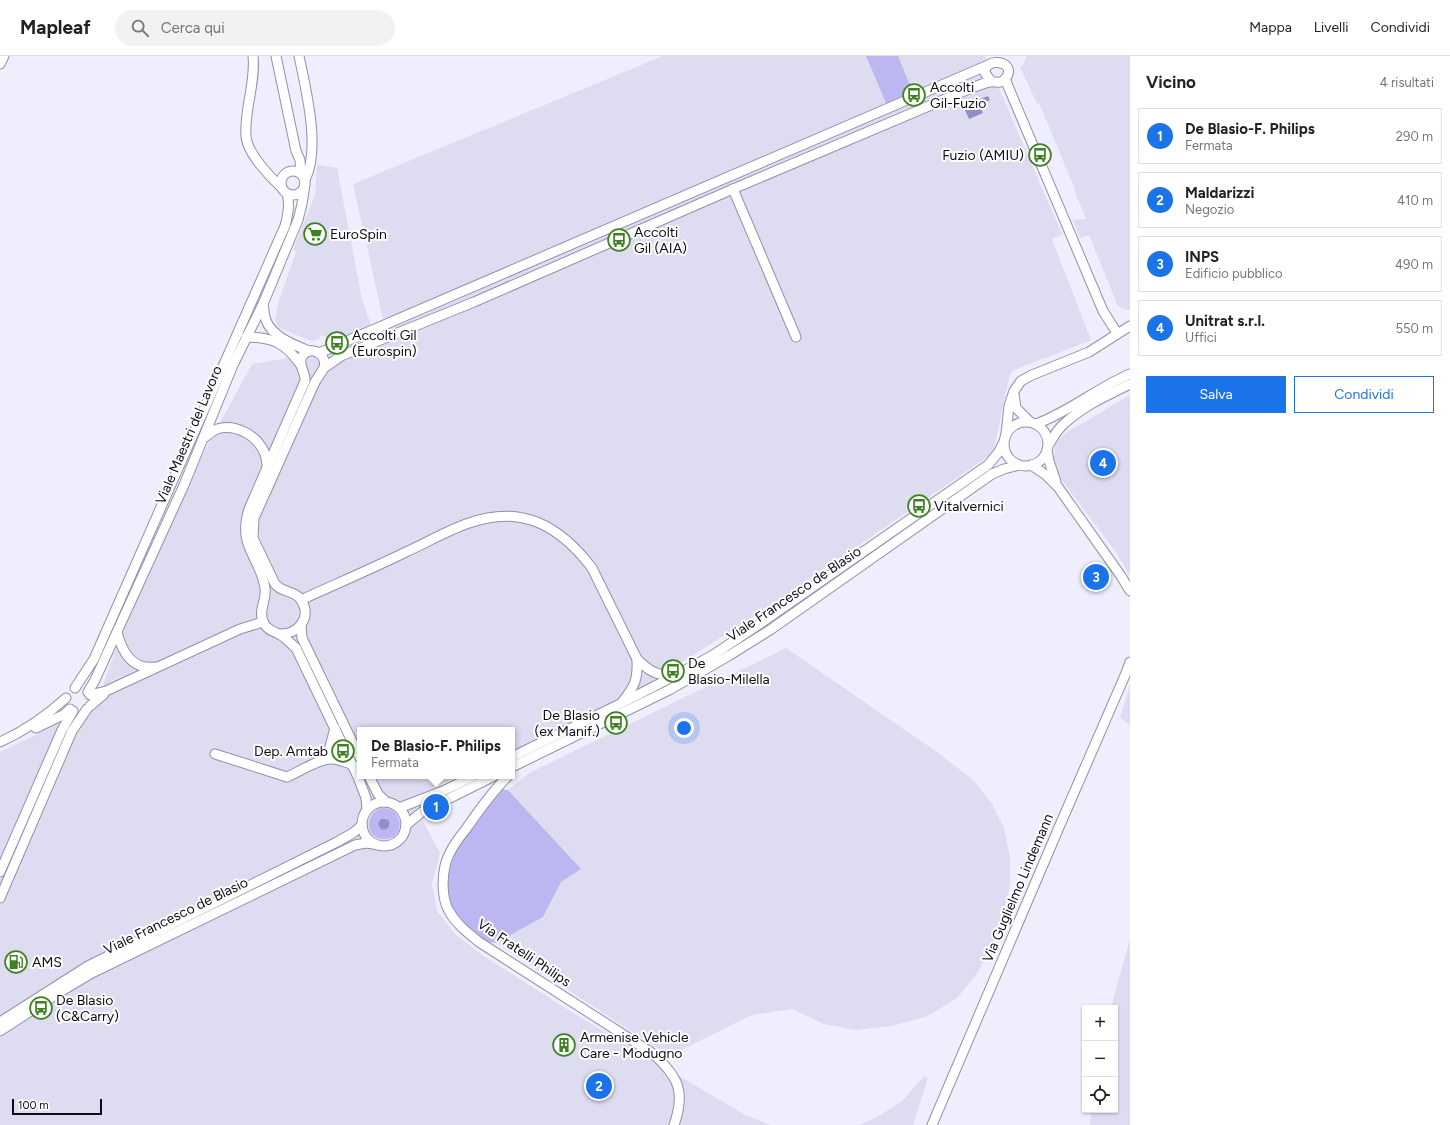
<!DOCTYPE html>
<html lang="it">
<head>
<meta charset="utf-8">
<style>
	:root { --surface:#fff; --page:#f2f2f2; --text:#222; --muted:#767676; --line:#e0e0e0; --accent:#1a73e8 }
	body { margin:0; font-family:Figtree,sans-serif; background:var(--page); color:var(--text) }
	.controls { position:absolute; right:12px; bottom:12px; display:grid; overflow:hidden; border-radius:0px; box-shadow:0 1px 3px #0004 }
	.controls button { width:36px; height:36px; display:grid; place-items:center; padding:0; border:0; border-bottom:1px solid var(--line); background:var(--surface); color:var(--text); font:20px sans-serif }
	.scale { position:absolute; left:12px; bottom:10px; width:90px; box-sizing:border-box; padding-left:4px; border:2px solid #0d0c15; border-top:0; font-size:11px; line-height:14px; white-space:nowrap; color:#0d0c15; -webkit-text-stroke:3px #fdfdfd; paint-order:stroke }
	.you { position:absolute; left:684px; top:672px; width:14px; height:14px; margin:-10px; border:3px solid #fff; border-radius:50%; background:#1a73e8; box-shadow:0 0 0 6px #1a73e833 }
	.badge { display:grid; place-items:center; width:26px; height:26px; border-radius:50%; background:var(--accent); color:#fff; font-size:13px; font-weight:700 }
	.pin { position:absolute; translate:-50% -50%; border:2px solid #fff; box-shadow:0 1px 4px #0006 }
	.popup { position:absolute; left:357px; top:671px; width:158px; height:52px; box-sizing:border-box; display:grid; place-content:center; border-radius:0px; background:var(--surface); filter:drop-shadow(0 1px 3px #0005); font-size:13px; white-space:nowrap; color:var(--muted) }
	.popup b { font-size:15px; color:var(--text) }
	.popup::after { content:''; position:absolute; left:50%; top:100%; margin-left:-8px; border:8px solid transparent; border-top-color:var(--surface) }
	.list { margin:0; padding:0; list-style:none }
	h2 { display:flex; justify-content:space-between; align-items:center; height:52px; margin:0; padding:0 16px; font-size:17px }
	h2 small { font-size:13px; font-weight:400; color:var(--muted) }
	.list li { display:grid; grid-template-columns:26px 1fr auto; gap:12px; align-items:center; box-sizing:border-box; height:56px; margin:0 8px 8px; padding:0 8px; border:1px solid var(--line); border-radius:0px }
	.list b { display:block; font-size:15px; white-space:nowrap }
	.list p { margin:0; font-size:13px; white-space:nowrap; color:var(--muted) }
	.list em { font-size:13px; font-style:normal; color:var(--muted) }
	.actions { display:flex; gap:8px; padding:12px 16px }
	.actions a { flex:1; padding:9px 0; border:1px solid var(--accent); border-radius:0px; text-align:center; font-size:14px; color:var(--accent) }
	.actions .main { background:var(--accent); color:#fff }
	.icon { flex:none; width:22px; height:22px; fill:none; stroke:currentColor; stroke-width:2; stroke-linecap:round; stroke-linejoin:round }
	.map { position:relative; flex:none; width:1130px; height:1069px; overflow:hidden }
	header { display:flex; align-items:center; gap:24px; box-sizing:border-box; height:56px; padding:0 20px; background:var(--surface); border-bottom:1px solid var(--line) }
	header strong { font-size:19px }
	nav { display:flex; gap:22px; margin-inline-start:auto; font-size:14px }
	.search { width:280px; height:36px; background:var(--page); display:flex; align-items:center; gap:10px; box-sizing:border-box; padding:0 14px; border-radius:22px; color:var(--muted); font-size:15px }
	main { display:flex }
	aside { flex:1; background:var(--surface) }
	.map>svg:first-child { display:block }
</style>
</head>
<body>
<header>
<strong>Mapleaf</strong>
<div class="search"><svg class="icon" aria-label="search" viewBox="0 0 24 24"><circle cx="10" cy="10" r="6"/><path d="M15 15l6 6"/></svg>Cerca qui</div>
<nav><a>Mappa</a><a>Livelli</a><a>Condividi</a></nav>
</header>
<main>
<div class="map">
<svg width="1130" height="1069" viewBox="0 0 1130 1069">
	<rect width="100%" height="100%" fill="#efeefe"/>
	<g fill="#dddcf1">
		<polygon points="663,0 985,0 1062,178 1052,183 1091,284 1014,314 1010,318 993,397 760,557 610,651 512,696 512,674 360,674 360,720 459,720 411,742 440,797 432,828 437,855 455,878 482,899 573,957 745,1059 770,1069 0,1069 0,696 96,650 119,583 192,418 252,308 388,285 353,128"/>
		<polygon points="1027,0 1130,0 1130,254 1127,254 1118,250 1089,179 1080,182 1073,164 1086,163 1074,134 1075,133 1039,47 1037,48 1020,11 1023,9"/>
		<polygon points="317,109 337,112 362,243 372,272 330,288 331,283 322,279 318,283 312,285 279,272 276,268 275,264 279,244 296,196 293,194 315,139"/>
		<polygon points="1130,339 1130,520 1116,496 1057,418 1054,404 1055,389 1064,378"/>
		<polygon points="786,592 937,696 973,724 992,748 1004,772 1010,802 1010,830 1000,869 989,897 975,920 957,942 928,960 892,970 856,974 824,968 792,953 752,959 669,1000 496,887 543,861 561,826 581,813 508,734 529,717"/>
		<polygon points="1130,629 1130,669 1120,662"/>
		<polygon points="1130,883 1130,1069 1090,1069 1091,1054 1115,1054 1115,952 1111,952"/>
		<polygon points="924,1020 928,1022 913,1069 859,1069 877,1061 901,1046"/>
	</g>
	<g fill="#bcb7f0" fill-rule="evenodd">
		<polygon points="866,0 898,0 913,37 887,49"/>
		<path d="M501 733 508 734 581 813 561 826 543 861 496 887C491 886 485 886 481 883 475 880 470 873 465 869 421 827 471 766 501 733Z"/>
		<path d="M381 752C404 751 406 781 386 783 366 785 363 759 381 752ZM384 762 387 763 390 769 385 773 380 771 379 767 380 764Z"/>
	</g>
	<g fill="#948ec8">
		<polygon points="988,40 990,44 979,49 983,57 969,63 963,50"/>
		<circle cx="384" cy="768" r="5.5"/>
	</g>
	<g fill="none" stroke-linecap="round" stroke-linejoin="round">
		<g stroke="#9190a9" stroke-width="11">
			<g id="minor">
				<path d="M253 0C256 27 244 53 246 80 247 97 270 121 282 132"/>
				<polyline points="276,0 296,95 300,104 301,118"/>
				<path d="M299 0C306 34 321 93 305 124"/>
				<polyline points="0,8 4,0"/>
				<polyline points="1005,23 1103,255 1117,277"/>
				<circle cx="293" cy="127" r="12"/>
				<polyline points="733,133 796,281"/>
				<path d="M263 248C264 253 264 259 266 264 271 280 294 289 309 295"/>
				<path d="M246 281C273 281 285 287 300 308"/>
				<polyline points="319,297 986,10"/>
				<path d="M324 312C328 295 306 288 301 303 299 311 306 317 305 325L249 453C237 491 260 500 265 532 267 544 258 554 263 565 266 573 272 575 279 578 285 581 290 587 296 592L358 721 366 742 367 754"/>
				<polyline points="1014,338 1016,352 1029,365"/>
				<circle cx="1026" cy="388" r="22"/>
				<path d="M1036 368C1069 356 1097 332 1130 318"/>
				<polyline points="1006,378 1009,350 1014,335 1021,325 1032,319 1089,296 1130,270"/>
				<path d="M204 382C208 379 212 375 217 373 236 367 258 380 265 398 266 402 267 407 267 410"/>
				<path d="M1048 390C1053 382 1057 373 1065 367 1083 350 1108 339 1130 328"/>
				<polyline points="1047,394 1049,405 1056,426"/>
				<polyline points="1031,409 1046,419 1058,431 1121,520 1130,535"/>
				<path d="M301 544C336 528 371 513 406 496 426 487 448 474 469 467 522 448 560 470 592 512L637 603C648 614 657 621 673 618"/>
				<polyline points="301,569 302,582 360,702"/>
				<path d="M117 576C122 596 132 614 155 611"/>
				<path d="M279 578C297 579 313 562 301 544 295 534 282 537 275 528L253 482 254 462 315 326 324 312 341 300 474 246 733 133 969 33C975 31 983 27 990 26 996 25 1001 29 1006 22 1018 5 984 0 985 17L991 25"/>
				<path d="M75 632 94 603 285 170C288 158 290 149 287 137"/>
				<polyline points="88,636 95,624 184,429 233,309 263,248 298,164 302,148 305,128"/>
				<polyline points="90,639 106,635 240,573 263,566"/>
				<path d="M623 645C635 630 638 623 637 603"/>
				<polyline points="90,650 104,638"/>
				<polyline points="36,672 65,658 70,653"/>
				<path d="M0 686C25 675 46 660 66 642"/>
				<path d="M215 698 287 721C299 716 318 703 331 703 339 703 346 706 353 709"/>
				<polyline points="512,701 622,647 682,616 713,599 761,567 988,409 998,397 1004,386"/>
				<polyline points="323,704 328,698 335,672"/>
				<polyline points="512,711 669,634 730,599 770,574 992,418 1004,413 1019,409"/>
				<polyline points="369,720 378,738 386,746"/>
				<path d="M508 720C492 736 479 754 466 773 457 784 448 796 445 810 442 824 442 843 449 855 456 868 468 877 479 886L652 997C678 1020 686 1035 674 1069"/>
				<circle cx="384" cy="768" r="22"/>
				<polyline points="399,752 443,735 474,720"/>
				<polyline points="406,769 422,756 494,720"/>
				<polyline points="0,816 62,674 73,655"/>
				<polyline points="0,842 72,675 87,653"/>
				<polyline points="0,966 88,910 337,786 353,777 362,769"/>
				<polyline points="0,975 60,936 92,917 355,789 366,787 373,788"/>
				<polyline points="932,1069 1060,769 1126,617 1130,606"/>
			</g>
		</g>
		<use href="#minor" stroke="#fff" stroke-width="9"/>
	</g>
	<defs>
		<g id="bus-ring" transform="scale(1.15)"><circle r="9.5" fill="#fdfdfd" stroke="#3f8123" stroke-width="1.5"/><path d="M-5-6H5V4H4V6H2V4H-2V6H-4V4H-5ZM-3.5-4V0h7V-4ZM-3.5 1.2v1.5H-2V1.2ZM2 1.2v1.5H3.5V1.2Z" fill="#3f8123"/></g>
		<g id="supermarket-ring" transform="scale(1.15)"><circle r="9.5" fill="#fdfdfd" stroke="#3f8123" stroke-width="1.5"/><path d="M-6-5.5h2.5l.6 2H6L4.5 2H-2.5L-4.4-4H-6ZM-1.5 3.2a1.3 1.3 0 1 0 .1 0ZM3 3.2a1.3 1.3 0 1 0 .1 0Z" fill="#3f8123"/></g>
		<g id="fuel-ring" transform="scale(1.15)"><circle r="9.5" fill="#fdfdfd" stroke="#3f8123" stroke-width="1.5"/><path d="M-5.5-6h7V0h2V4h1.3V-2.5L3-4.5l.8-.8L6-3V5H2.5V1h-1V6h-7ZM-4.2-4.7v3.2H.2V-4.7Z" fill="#3f8123"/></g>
		<g id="building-ring" transform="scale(1.15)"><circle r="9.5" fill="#fdfdfd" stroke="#3f8123" stroke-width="1.5"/><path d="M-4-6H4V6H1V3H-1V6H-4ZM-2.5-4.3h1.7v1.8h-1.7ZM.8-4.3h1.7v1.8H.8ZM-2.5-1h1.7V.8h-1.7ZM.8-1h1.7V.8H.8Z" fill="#3f8123"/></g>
	</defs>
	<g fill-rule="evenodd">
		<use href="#bus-ring" x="914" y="39"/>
		<use href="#bus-ring" x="1040" y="99"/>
		<use href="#supermarket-ring" x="315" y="178"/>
		<use href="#bus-ring" x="619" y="184"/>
		<use href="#bus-ring" x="337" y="287"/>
		<use href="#bus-ring" x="919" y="450"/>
		<use href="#bus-ring" x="673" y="615"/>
		<use href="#bus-ring" x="616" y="667"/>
		<use href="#bus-ring" x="343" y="695"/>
		<use href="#fuel-ring" x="16" y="906"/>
		<use href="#bus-ring" x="41" y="952"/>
		<use href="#building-ring" x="564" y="989"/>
	</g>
	<g text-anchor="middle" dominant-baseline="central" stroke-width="4" stroke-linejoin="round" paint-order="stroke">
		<g font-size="14" fill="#0d0c15" stroke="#fdfdfd" text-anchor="start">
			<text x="930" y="31">Accolti<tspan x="930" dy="16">Gil-Fuzio</tspan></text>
			<text x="1024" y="99" text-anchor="end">Fuzio (AMIU)</text>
			<text x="634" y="176">Accolti<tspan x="634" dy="16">Gil (AIA)</tspan></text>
			<text x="330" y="178">EuroSpin</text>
			<text x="352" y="279">Accolti Gil<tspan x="352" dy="16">(Eurospin)</tspan></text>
			<text x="934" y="450">Vitalvernici</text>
			<text x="688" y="607">De<tspan x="688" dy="16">Blasio-Milella</tspan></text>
			<text x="600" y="659" text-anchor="end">De Blasio<tspan x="600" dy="16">(ex Manif.)</tspan></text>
			<text x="328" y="695" text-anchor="end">Dep. Amtab</text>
			<text x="32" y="906">AMS</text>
			<text x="56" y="944">De Blasio<tspan x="56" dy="16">(C&amp;Carry)</tspan></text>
			<text x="580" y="981">Armenise Vehicle<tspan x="580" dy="16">Care - Modugno</tspan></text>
		</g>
		<g font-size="14" fill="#0d0c15" stroke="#fdfdfd">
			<text transform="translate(189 379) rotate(-67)">Viale Maestri del Lavoro</text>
			<text transform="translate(794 538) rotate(-34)">Viale Francesco de Blasio</text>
			<text transform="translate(1018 832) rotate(-67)">Via Guglielmo Lindemann</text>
			<text transform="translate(176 860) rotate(-26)">Viale Francesco de Blasio</text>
			<text transform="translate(524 897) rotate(34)">Via Fratelli Philips</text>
		</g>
	</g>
</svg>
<div class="controls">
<button>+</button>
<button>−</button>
<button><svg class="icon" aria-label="locate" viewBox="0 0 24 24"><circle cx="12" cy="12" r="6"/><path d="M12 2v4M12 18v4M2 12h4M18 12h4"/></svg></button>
</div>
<div class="scale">100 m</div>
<div class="you"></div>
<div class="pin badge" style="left:436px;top:751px">1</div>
<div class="popup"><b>De Blasio-F. Philips</b>Fermata</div>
<div class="pin badge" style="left:599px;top:1030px">2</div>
<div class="pin badge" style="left:1096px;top:521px">3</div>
<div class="pin badge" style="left:1103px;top:407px">4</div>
</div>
<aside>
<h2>Vicino<small>4 risultati</small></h2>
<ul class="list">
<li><span class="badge">1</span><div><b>De Blasio-F. Philips</b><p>Fermata</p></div><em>290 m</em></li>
<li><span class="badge">2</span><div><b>Maldarizzi</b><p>Negozio</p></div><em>410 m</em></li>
<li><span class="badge">3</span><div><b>INPS</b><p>Edificio pubblico</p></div><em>490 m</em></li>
<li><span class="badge">4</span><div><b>Unitrat s.r.l.</b><p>Uffici</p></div><em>550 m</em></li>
</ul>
<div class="actions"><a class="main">Salva</a><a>Condividi</a></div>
</aside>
</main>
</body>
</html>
